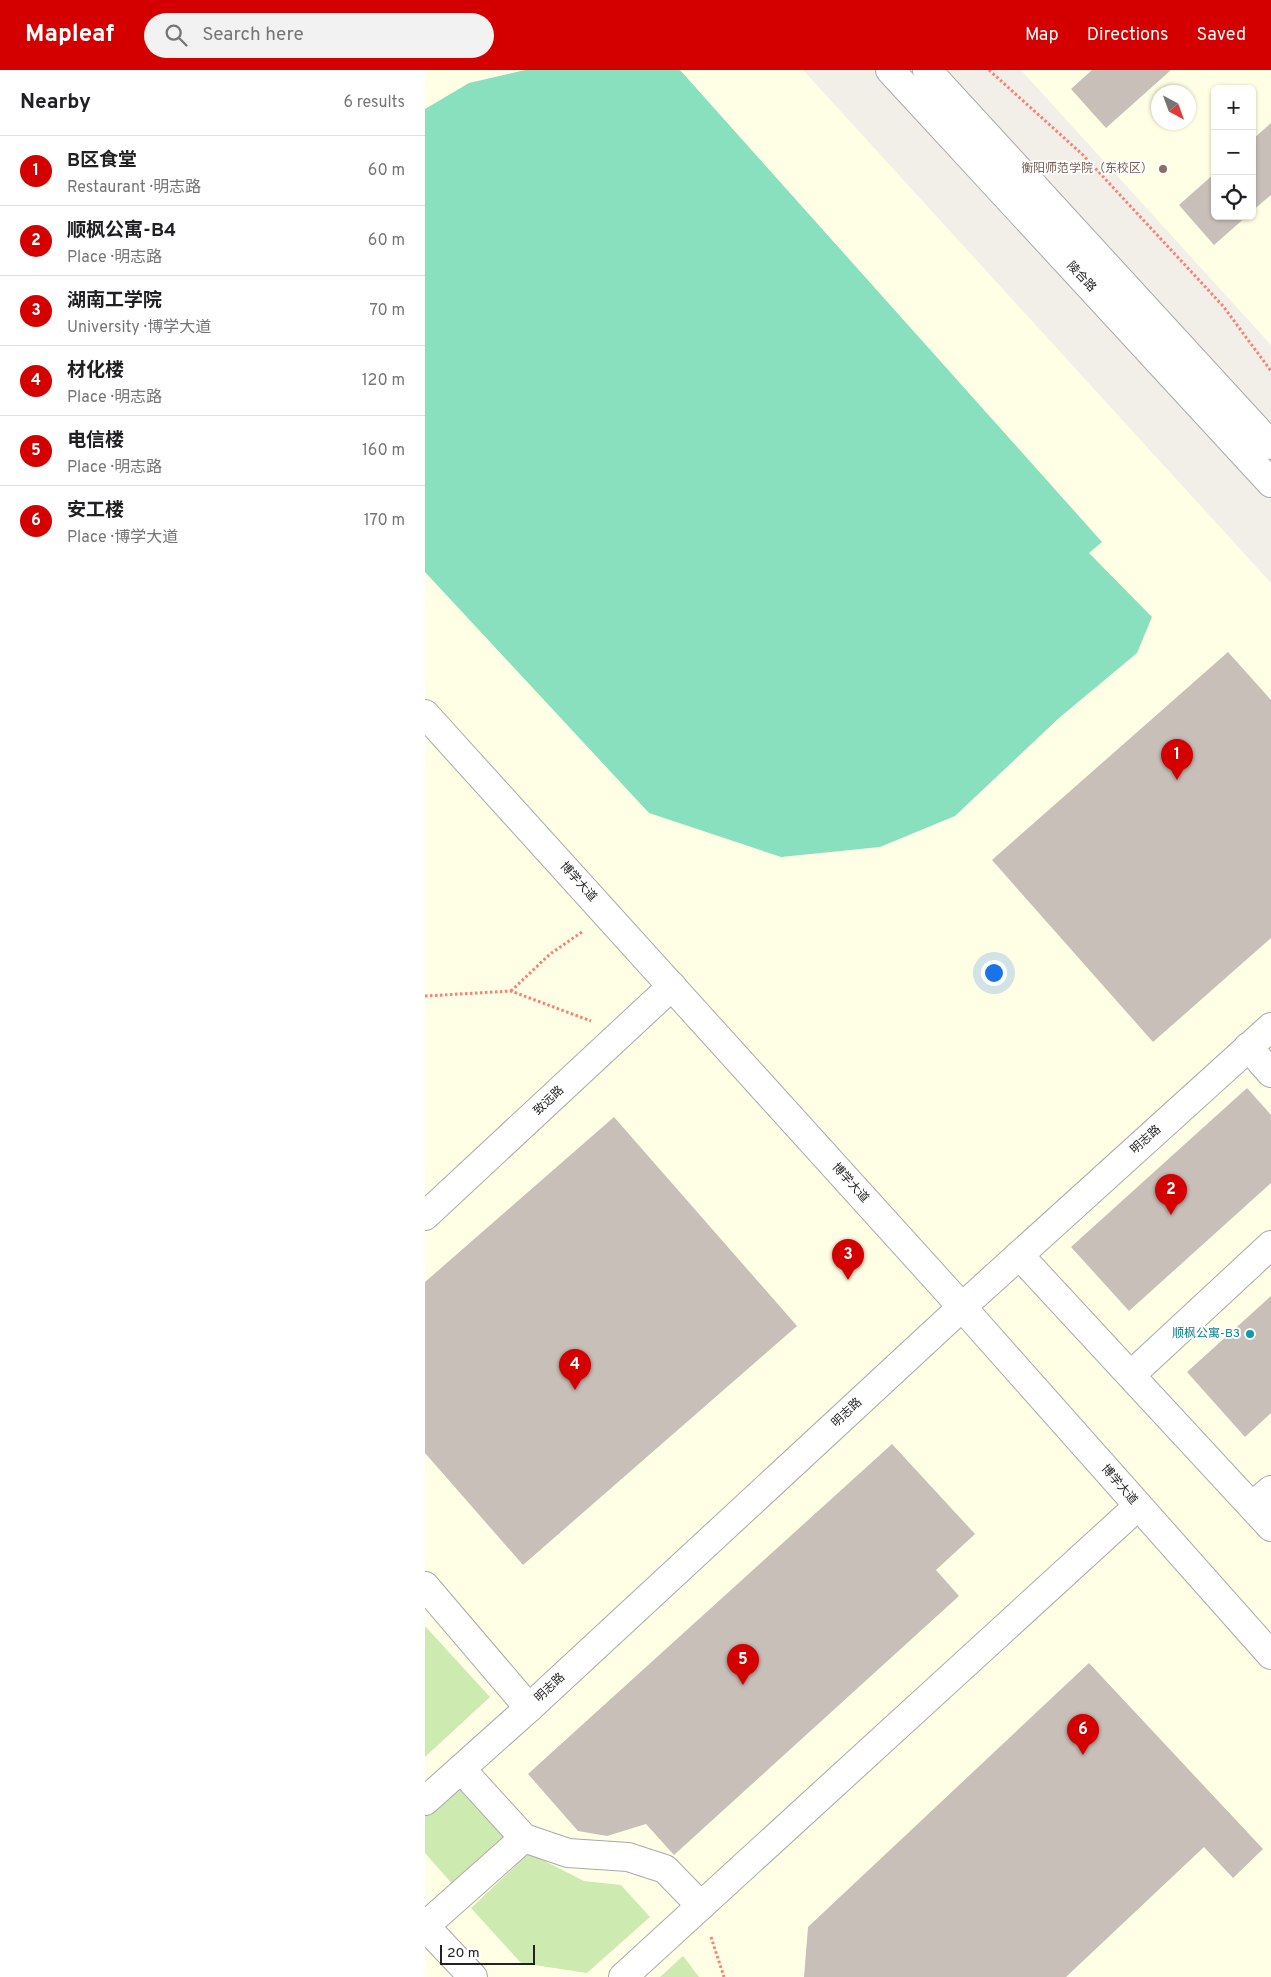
<!DOCTYPE html>
<html lang="en">
<head>
<meta charset="utf-8">
<style>
	:root { --surface:#fff; --page:#f2f2f2; --text:#202124; --muted:#757577; --line:#e0e0e0; --accent:#d40000 }
	body { margin:0; font-family:Overpass,"Noto Sans SC",sans-serif; background:var(--page); color:var(--text) }
	.controls { position:absolute; right:15px; top:15px; display:grid; overflow:hidden; border-radius:8px; box-shadow:0 1px 4px #0004 }
	.controls button { width:45px; height:45px; display:grid; place-items:center; padding:0; border:0; border-bottom:1px solid var(--line); background:var(--surface); color:var(--text); font:25px sans-serif }
	.compass { position:absolute; left:726px; top:15px; width:45px; height:45px; border-radius:50%; background:var(--surface); box-shadow:0 1px 4px #0004; rotate:139deg }
	.scale { position:absolute; left:15px; bottom:12px; width:95px; box-sizing:border-box; padding-left:5px; border:2px solid #222; border-top:0; font-size:14px; line-height:18px; white-space:nowrap; color:#222; -webkit-text-stroke:4px #fff; paint-order:stroke }
	.you { position:absolute; left:568px; top:902px; width:18px; height:18px; margin:-12px; border:4px solid #fff; border-radius:50%; background:#1a73e8; box-shadow:0 0 0 8px #1a73e833 }
	.badge { display:grid; place-items:center; width:32px; height:32px; border-radius:50%; background:var(--accent); color:#fff; font-size:16px; font-weight:700 }
	.pin { position:absolute; translate:-50% -41px; filter:drop-shadow(0 1px 2px #0008) }
	.pin::after { content:''; position:absolute; top:26px; width:18px; height:15px; background:inherit; clip-path:polygon(0 0,100% 0,50% 100%) }
	.list { margin:0; padding:0; list-style:none }
	h2 { display:flex; justify-content:space-between; align-items:center; height:65px; margin:0; padding:0 20px; font-size:21px }
	h2 small { font-size:16px; font-weight:400; color:var(--muted) }
	.list li { display:grid; grid-template-columns:32px 1fr auto; gap:15px; align-items:center; box-sizing:border-box; height:70px; padding:0 20px; border-top:1px solid var(--line) }
	.list b { display:block; font-size:19px; white-space:nowrap }
	.list p { margin:0; font-size:16px; white-space:nowrap; color:var(--muted) }
	.list em { font-size:16px; font-style:normal; color:var(--muted) }
	.icon { flex:none; width:28px; height:28px; fill:none; stroke:currentColor; stroke-width:2; stroke-linecap:round; stroke-linejoin:round }
	.map { position:relative; flex:none; width:846px; height:1907px; overflow:hidden }
	header { display:flex; align-items:center; gap:30px; box-sizing:border-box; height:70px; padding:0 25px; background:var(--accent); color:#fff }
	header strong { font-size:24px }
	nav { display:flex; gap:28px; margin-inline-start:auto; font-size:18px }
	.search { width:350px; height:45px; background:var(--page); display:flex; align-items:center; gap:12px; box-sizing:border-box; padding:0 18px; border-radius:28px; color:var(--muted); font-size:19px }
	main { display:flex }
	aside { flex:1; background:var(--surface) }
	.map>svg:first-child { display:block }
</style>
</head>
<body>
<header>
<strong>Mapleaf</strong>
<div class="search"><svg class="icon" aria-label="search" viewBox="0 0 24 24"><circle cx="10" cy="10" r="6"/><path d="M15 15l6 6"/></svg>Search here</div>
<nav><a>Map</a><a>Directions</a><a>Saved</a></nav>
</header>
<main>
<aside>
<h2>Nearby<small>6 results</small></h2>
<ul class="list">
<li><span class="badge">1</span><div><b>B区食堂</b><p>Restaurant · 明志路</p></div><em>60 m</em></li>
<li><span class="badge">2</span><div><b>顺枫公寓-B4</b><p>Place · 明志路</p></div><em>60 m</em></li>
<li><span class="badge">3</span><div><b>湖南工学院</b><p>University · 博学大道</p></div><em>70 m</em></li>
<li><span class="badge">4</span><div><b>材化楼</b><p>Place · 明志路</p></div><em>120 m</em></li>
<li><span class="badge">5</span><div><b>电信楼</b><p>Place · 明志路</p></div><em>160 m</em></li>
<li><span class="badge">6</span><div><b>安工楼</b><p>Place · 博学大道</p></div><em>170 m</em></li>
</ul>
</aside>
<div class="map">
<svg width="846" height="1907" viewBox="0 0 846 1907">
	<rect width="100%" height="100%" fill="#f2efe9"/>
	<g fill="#ffffe5" fill-rule="evenodd">
		<polygon points="0,0 378,0 846,513 846,1907 0,1907"/>
		<path d="M596 0H846V275ZM790 19H827V146H790ZM734 22H764V52H734Z"/>
	</g>
	<g fill="#cdebb0">
		<polygon points="0,1556 65,1627 0,1687"/>
		<polygon points="34,1712 85,1769 30,1817 0,1783 0,1741"/>
		<polygon points="104,1783 159,1811 196,1815 225,1847 162,1903 96,1893 46,1838"/>
		<polygon points="258,1886 274,1907 235,1907"/>
	</g>
	<polygon fill="#88e0be" points="100,0 255,0 677,472 664,483 727,547 712,583 634,648 530,746 455,777 356,787 224,743 0,502 0,39 44,13"/>
	<g fill="#c7bfb8">
		<polygon points="667,0 746,0 681,58 646,19"/>
		<polygon points="846,53 846,125 827,141 827,70"/>
		<polygon points="790,103 790,146 822,146 789,175 754,135"/>
		<polygon points="803,582 846,630 846,868 728,972 567,790"/>
		<polygon points="822,1018 846,1045 846,1113 704,1241 646,1177"/>
		<polygon points="189,1047 372,1256 98,1495 0,1383 0,1212"/>
		<polygon points="846,1226 846,1343 820,1367 762,1302"/>
		<polygon points="467,1374 550,1464 511,1500 534,1526 249,1785 221,1754 182,1766 153,1761 103,1704"/>
		<polygon points="664,1593 838,1779 808,1808 779,1777 641,1907 379,1907 383,1857"/>
	</g>
	<g fill="none" stroke-linecap="round" stroke-linejoin="round">
		<g stroke="#a9a9a9" stroke-width="30">
			<g id="minor">
				<polyline points="0,644 537,1237 846,1585"/>
				<polyline points="823,977 846,1003"/>
				<polyline points="0,1146 247,916"/>
				<polyline points="594,1185 846,1457"/>
				<polyline points="706,1305 846,1175"/>
				<polyline points="827,1436 846,1420"/>
				<polyline points="0,1516 104,1638"/>
				<polyline points="36,1699 99,1768 143,1783 203,1787 240,1799 276,1836"/>
				<polyline points="0,1731 104,1638 537,1237 846,957"/>
				<polyline points="0,1856 99,1768"/>
				<polyline points="0,1856 48,1907"/>
				<polyline points="198,1907 713,1436"/>
			</g>
		</g>
		<g stroke="#a9a9a9" stroke-width="30">
			<g id="tertiary">
				<polyline points="465,0 846,413"/>
				<polyline points="502,0 846,375"/>
			</g>
		</g>
		<g stroke="#fa8072" stroke-width="3" stroke-dasharray="2.5 2.5" stroke-linecap="butt">
			<polyline points="564,0 658,85 798,236 846,301"/>
			<polyline points="86,921 125,884 157,862"/>
			<polyline points="0,926 86,921 166,951"/>
			<polyline points="286,1867 299,1907"/>
		</g>
		<use href="#minor" stroke="#fff" stroke-width="28"/>
		<use href="#tertiary" stroke="#fff" stroke-width="28"/>
	</g>
	<circle fill="#8d6e63" stroke="#fff" stroke-width="2" cx="738" cy="99" r="5"/>
	<circle fill="#0f9aa8" stroke="#fff" stroke-width="2" cx="825" cy="1264" r="5"/>
	<g text-anchor="middle" dominant-baseline="central" stroke-width="4" stroke-linejoin="round" paint-order="stroke">
		<g font-size="12" fill="#785e54" stroke="#fff" text-anchor="end">
			<text x="728" y="99">衡阳师范学院（东校区）</text>
		</g>
		<g font-size="12" fill="#222" stroke="#fff">
			<text transform="translate(656 207) rotate(47)">陵合路</text>
			<text transform="translate(153 812) rotate(48)">博学大道</text>
			<text transform="translate(124 1031) rotate(-43)">致远路</text>
			<text transform="translate(721 1070) rotate(-42)">明志路</text>
			<text transform="translate(425 1113) rotate(48)">博学大道</text>
			<text transform="translate(422 1343) rotate(-43)">明志路</text>
			<text transform="translate(694 1415) rotate(49)">博学大道</text>
			<text transform="translate(125 1618) rotate(-43)">明志路</text>
		</g>
		<g font-size="12" fill="#0d838f" stroke="#fff" text-anchor="end">
			<text x="815" y="1264">顺枫公寓-B3</text>
		</g>
	</g>
</svg>
<div class="controls">
<button>+</button>
<button>−</button>
<button><svg class="icon" aria-label="locate" viewBox="0 0 24 24"><circle cx="12" cy="12" r="6"/><path d="M12 2v4M12 18v4M2 12h4M18 12h4"/></svg></button>
</div>
<svg class="compass" viewBox="-18 -18 36 36"><path d="M0-13l5 13h-10z" fill="#e53935"/><path d="M0 13l5-13h-10z" fill="#757577"/></svg>
<div class="scale">20 m</div>
<div class="you"></div>
<div class="pin badge" style="left:752px;top:710px">1</div>
<div class="pin badge" style="left:746px;top:1145px">2</div>
<div class="pin badge" style="left:423px;top:1210px">3</div>
<div class="pin badge" style="left:150px;top:1320px">4</div>
<div class="pin badge" style="left:318px;top:1615px">5</div>
<div class="pin badge" style="left:658px;top:1685px">6</div>
</div>
</main>
</body>
</html>
